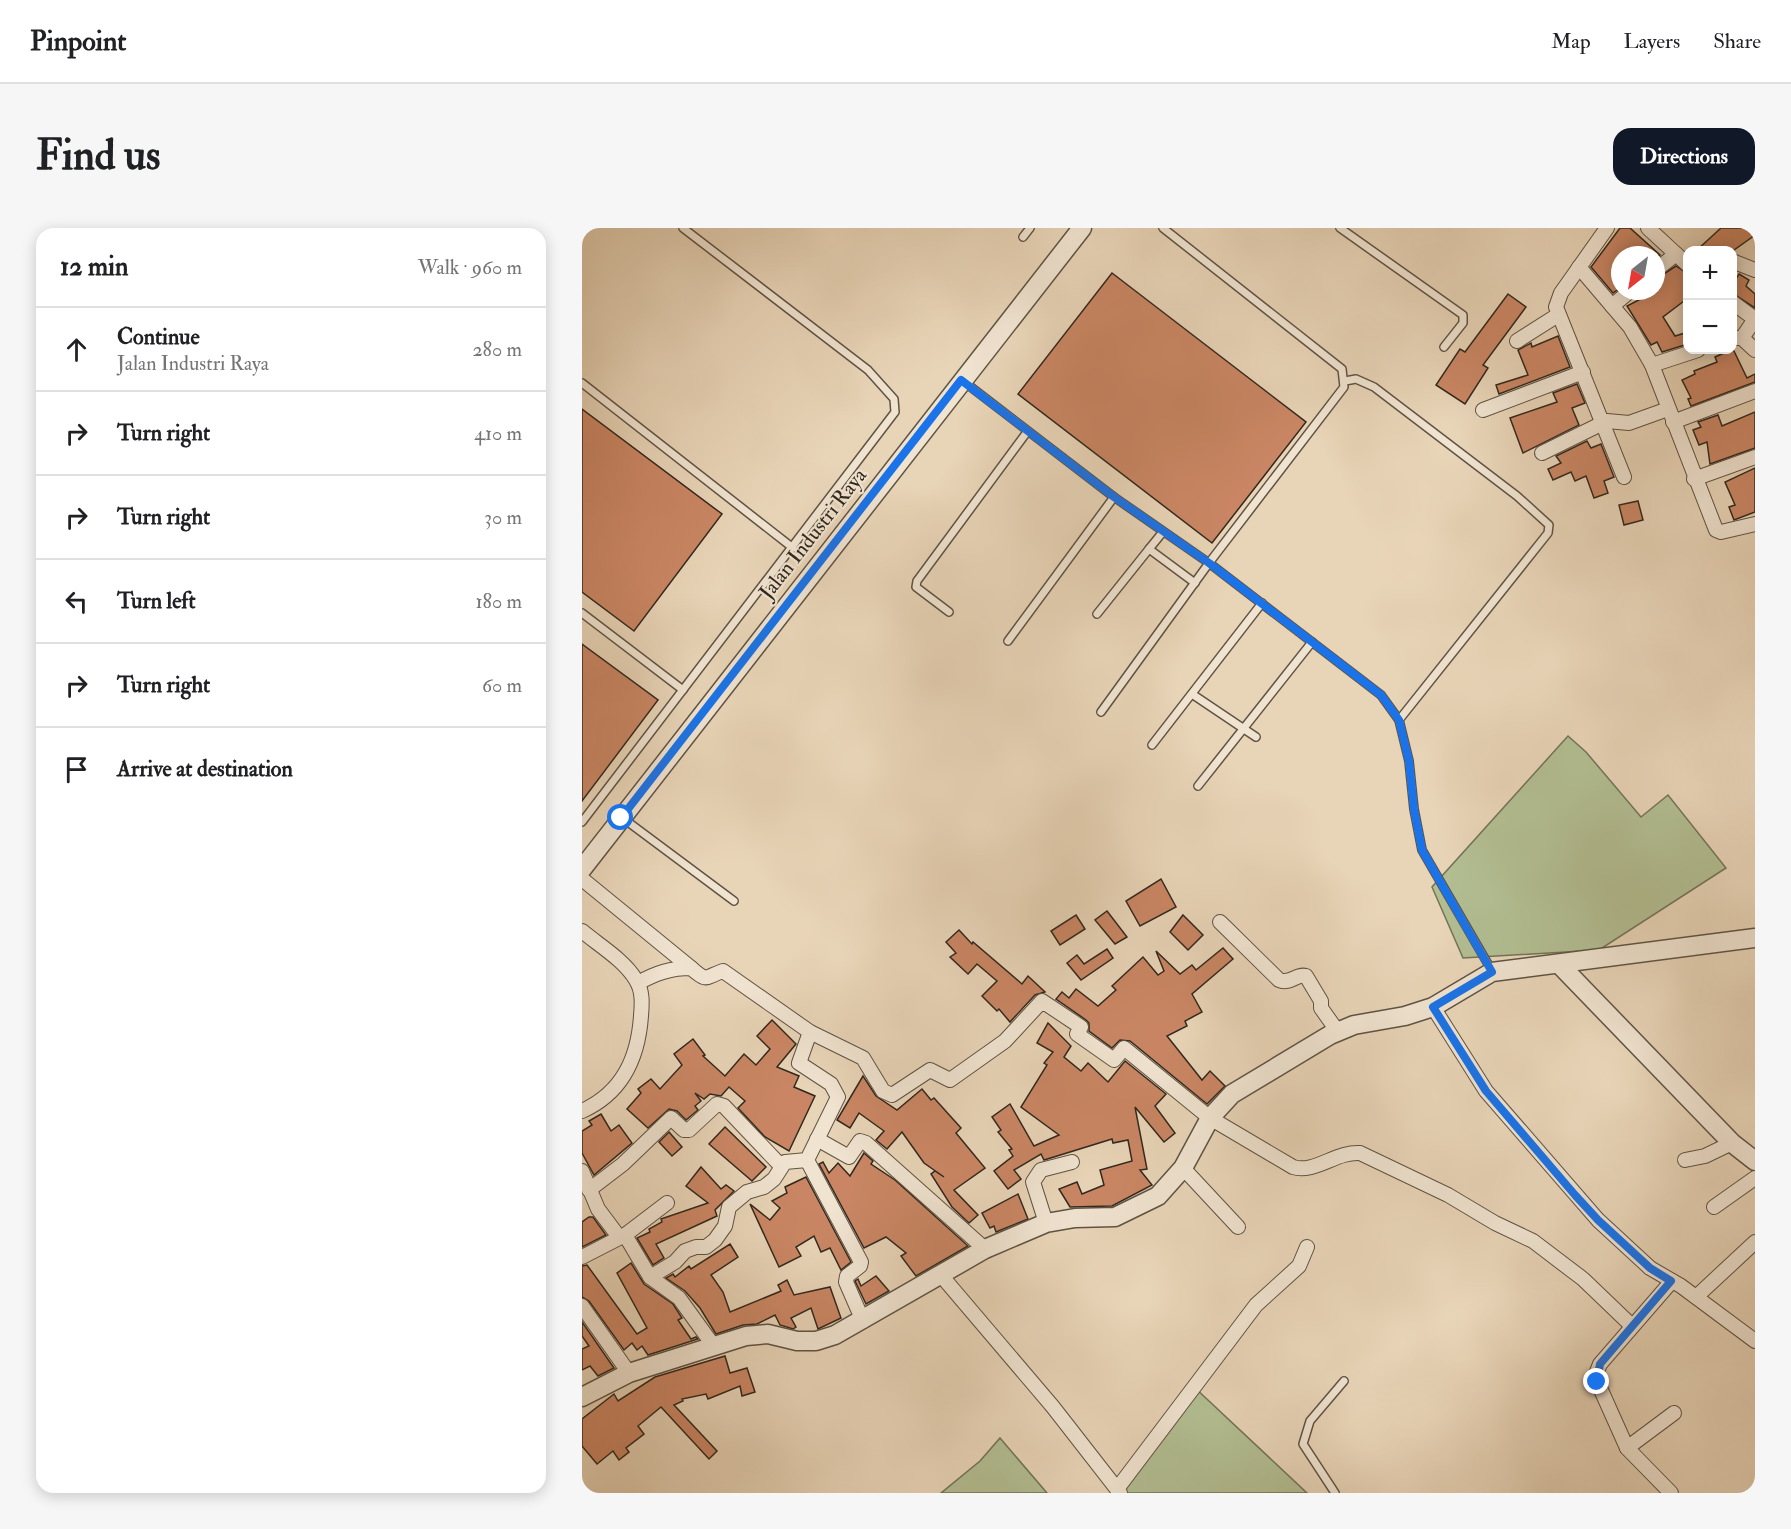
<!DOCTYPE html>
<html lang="en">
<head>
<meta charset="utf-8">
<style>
	:root { --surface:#fff; --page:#f6f6f6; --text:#202124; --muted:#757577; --line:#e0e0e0; --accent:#111827 }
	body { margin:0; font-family:"IM FELL Double Pica",serif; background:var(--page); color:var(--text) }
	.controls { position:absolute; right:18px; top:18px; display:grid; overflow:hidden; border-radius:12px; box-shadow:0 3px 15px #0003 }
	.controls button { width:54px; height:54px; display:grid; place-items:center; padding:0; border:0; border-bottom:2px solid var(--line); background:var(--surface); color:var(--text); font:30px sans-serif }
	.compass { position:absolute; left:1029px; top:18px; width:54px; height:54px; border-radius:50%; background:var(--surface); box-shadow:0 3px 15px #0003; rotate:211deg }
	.stop { position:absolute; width:18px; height:18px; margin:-14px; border:4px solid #1a73e8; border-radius:50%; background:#fff }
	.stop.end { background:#1a73e8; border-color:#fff; box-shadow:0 2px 6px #0008 }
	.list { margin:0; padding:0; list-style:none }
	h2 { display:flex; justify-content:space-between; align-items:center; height:78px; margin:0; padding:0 24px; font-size:26px }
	h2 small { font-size:20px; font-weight:400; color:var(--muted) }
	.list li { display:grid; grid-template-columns:39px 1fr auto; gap:18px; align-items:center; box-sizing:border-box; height:84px; padding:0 24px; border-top:2px solid var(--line) }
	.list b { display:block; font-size:22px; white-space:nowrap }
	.list p { margin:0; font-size:20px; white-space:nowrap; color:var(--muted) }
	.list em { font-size:20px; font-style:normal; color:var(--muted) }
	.icon { flex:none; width:33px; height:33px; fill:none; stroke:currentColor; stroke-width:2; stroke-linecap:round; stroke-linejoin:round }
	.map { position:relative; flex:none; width:1173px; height:1265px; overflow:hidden; border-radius:18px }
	header { display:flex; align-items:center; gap:36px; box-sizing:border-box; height:84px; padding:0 30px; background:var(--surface); border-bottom:2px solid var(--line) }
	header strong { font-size:28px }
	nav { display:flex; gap:33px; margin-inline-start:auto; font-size:21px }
	.intro { display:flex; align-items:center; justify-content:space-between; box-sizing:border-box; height:144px; padding:0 36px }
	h1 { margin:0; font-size:42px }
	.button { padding:15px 27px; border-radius:18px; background:var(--accent); color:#fff; font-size:21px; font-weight:700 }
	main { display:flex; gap:36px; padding:0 36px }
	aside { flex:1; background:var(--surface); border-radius:18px; box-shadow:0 3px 15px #0003 }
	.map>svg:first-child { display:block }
</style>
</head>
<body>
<header>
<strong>Pinpoint</strong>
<nav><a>Map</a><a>Layers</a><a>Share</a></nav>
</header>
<div class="intro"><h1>Find us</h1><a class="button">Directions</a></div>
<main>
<aside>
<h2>12 min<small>Walk · 960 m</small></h2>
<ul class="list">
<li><svg class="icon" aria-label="ahead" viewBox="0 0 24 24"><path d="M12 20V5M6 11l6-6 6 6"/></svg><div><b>Continue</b><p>Jalan Industri Raya</p></div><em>280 m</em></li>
<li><svg class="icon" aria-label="right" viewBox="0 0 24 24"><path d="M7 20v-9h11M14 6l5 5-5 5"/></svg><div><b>Turn right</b></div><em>410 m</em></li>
<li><svg class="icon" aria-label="right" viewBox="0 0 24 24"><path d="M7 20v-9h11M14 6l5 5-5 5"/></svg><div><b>Turn right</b></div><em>30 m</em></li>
<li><svg class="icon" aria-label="left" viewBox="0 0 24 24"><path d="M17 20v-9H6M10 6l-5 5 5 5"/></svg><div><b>Turn left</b></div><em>180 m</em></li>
<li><svg class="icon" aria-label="right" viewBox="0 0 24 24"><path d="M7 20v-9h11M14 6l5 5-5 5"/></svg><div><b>Turn right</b></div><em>60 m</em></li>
<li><svg class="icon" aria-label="arrive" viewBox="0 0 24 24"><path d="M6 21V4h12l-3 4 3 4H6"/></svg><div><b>Arrive at destination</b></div></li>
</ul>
</aside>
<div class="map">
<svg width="1173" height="1265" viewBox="0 0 1173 1265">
	<rect width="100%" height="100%" fill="#e8d4b7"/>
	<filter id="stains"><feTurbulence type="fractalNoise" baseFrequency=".00333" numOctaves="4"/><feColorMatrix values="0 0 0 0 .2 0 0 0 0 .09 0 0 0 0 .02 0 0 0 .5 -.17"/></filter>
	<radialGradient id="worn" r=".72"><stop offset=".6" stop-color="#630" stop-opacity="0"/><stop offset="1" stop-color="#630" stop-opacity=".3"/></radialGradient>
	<g fill="#b2be92" stroke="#727358" stroke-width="1.5">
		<polygon points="986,508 1004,524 1059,589 1086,567 1144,640 1017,722 881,730 850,659"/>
		<polygon points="611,1158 725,1265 535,1265"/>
		<polygon points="418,1210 465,1265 359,1265 398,1233"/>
	</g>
	<g fill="#ca8664" stroke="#31281e" stroke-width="1.5">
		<polygon points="1038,0 1048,0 1078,27 1074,30 1074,27 1038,27 1038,60 1031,65 1009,39"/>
		<polygon points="1139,0 1173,0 1173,7 1152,22 1115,22"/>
		<polygon points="1094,38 1106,46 1106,70 1081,89 1093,108 1106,104 1106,116 1080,124 1075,114 1069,117 1045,78 1074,63 1074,51"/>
		<polygon points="530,45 724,194 630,315 436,166"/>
		<polygon points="1157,46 1167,52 1164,58 1173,66 1173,80 1150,65 1150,57"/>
		<polygon points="926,66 944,79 901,137 906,140 883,176 854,157 878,121 883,124"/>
		<polygon points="976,108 988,139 917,166 914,157 946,147 936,122 949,115 950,119"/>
		<polygon points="1151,121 1165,150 1173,146 1173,154 1109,178 1106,171 1109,170 1100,152 1113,146 1112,143 1135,134 1133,129"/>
		<polygon points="995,156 1003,175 990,180 997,197 941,225 928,190 975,174 971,165"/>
		<polygon points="0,181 140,286 52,403 0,364"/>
		<polygon points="1173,184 1173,220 1128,236 1125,214 1117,217 1111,202 1119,199 1116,194 1136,187 1140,198"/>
		<polygon points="1005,213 1009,220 1019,216 1032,249 1022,253 1026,265 1012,270 1004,248 993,253 989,244 971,252 966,241 979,235 974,228"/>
		<polygon points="1173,240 1173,284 1152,292 1147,279 1153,277 1143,254"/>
		<polygon points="1056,273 1061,292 1042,297 1037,277"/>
		<polygon points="0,416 76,472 0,573"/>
		<polygon points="579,651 594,679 558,698 544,673"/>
		<polygon points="525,683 545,709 533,716 513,692"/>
		<polygon points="494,687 503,701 478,717 469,703"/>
		<polygon points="601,687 621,707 606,722 588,704"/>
		<polygon points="377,702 390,716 391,714 440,756 446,748 463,764 453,767 428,794 417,781 415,783 400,768 415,753 395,736 386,746 368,729 374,725 364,714"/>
		<polygon points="641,720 651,731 610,766 620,784 603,793 605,798 585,808 620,852 628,843 643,858 625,876 548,813 538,812 530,820 507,803 507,795 504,792 474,771 480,764 487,770 494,761 516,778 534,762 530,758 561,729 576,747 582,743 574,723 598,746 610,737 614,742"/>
		<polygon points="525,721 531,730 499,752 485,735 495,727 502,736"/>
		<polygon points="190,792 214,816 195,839 217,848 212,859 233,868 207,923 183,909 156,880 163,873 147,859 139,868 128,866 122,871 113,865 119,873 113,878 116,882 104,892 95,883 87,881 66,900 45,881 59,865 56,861 69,851 78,861 100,837 92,826 111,811 123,827 121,828 143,848 162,826 174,837 188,821 175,808"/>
		<polygon points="466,795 489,818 482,829 499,843 506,835 526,854 543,833 584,866 573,878 593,905 582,914 553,879 565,941 558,942 570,957 530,978 488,979 477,961 495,954 500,966 522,957 518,942 550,933 546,912 531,915 530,911 462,932 459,926 432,942 439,951 426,961 412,943 431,928 427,922 430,921 416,904 419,902 410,889 428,876 452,918 477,907 439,879 465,837 462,835 471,824 455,815"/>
		<polygon points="281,848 294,868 315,882 340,861 349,872 352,870 379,900 374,905 403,940 372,962 396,987 387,995 370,979 349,946 353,943 362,949 342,935 320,904 305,921 294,912 302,903 277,885 268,900 255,892"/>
		<polygon points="19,886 29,903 37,897 50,915 12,947 0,925 0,903 10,897 7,893"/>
		<polygon points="143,899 184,939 170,953 127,916"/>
		<polygon points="87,904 100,919 90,928 77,914"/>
		<polygon points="282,925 291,933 289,936 313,952 386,1018 334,1048 319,1028 324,1025 304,1009 282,1020 237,936 241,934 247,945 256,935 268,948"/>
		<polygon points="119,939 139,961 144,957 152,963 133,982 135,988 74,1016 82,1030 71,1037 55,1010 68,1004 67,1001 80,994 79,991 126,975 104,958"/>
		<polygon points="224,949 269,1034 259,1042 248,1020 239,1024 232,1008 214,1019 219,1028 197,1039 168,976 188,992 198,980 190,973 205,965 203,959"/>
		<polygon points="436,966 446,991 414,1004 412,998 408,1000 400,985"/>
		<polygon points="7,989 11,989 24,1007 0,1019 0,994"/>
		<polygon points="148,1016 156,1029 129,1047 141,1064 148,1084 199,1063 196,1057 205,1052 212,1067 248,1059 259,1090 236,1101 229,1080 209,1090 214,1099 211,1101 198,1097 193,1087 175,1096 161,1097 134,1106 118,1080 103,1063 84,1050 91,1046 93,1049 107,1038 109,1041"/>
		<polygon points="49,1035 62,1056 91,1076 100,1090 96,1092 109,1111 114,1109 116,1111 66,1127 60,1118 55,1122 50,1115 42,1122 7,1073 0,1069 0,1038 5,1037 55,1106 65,1100 35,1045"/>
		<polygon points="294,1048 307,1063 284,1076 273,1053 276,1051 279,1058"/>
		<polygon points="0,1094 32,1140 16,1148 8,1138 0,1142 0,1121 7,1118 0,1108"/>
		<polygon points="143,1128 148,1145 165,1140 173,1164 160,1168 158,1158 126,1171 124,1166 100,1171 101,1173 92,1177 135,1223 127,1231 79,1179 56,1198 62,1206 44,1220 47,1224 37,1232 31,1223 15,1236 0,1218 0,1191 32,1166 36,1173 73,1149"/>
	</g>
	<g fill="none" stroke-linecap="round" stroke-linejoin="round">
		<g stroke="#5f5344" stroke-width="10">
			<g id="service">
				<polyline points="758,0 881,87 881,95 862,119"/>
				<polyline points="441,9 448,0"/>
				<polyline points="381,153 532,269 627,335 799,467 817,492 827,533 832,581 840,622 910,743"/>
				<polyline points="763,153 774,151 792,159 935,268 967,297 966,305 817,492"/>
				<polyline points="0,155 211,320"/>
				<polyline points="567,321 580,305"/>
				<polyline points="367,384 334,359 335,353 445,204"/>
				<polyline points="0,385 101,462"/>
				<polyline points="515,386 567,321 613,355"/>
				<polyline points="426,413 532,269"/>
				<polyline points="610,466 674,509"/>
				<polyline points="519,484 627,335 762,159 760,141 581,0"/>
				<polyline points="570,517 680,375"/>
				<polyline points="616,558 730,414"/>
				<polyline points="42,591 152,673"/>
				<polyline points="0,594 313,184 312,171 286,142 101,0"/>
				<polyline points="753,1265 721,1216 728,1193 762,1153"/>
			</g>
		</g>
		<g stroke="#5f5344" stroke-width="16">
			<g id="minor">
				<polyline points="1025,0 979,65 974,79 1042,249"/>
				<polyline points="1066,0 1094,26 1074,42"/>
				<polyline points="1094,26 1106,37"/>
				<polyline points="1150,33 1173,42"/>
				<polyline points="997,39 1048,99 1070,137 1134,302 1139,304 1173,296"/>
				<polyline points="1150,74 1173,91 1160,110"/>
				<polyline points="1030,78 1048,63"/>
				<polyline points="1150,110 1160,110 1173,122"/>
				<polyline points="935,113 976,87"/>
				<polyline points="1070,137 1116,122"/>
				<polyline points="901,182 1001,144"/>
				<polyline points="1091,194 1173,163"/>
				<polyline points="960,225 1025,193 1047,195 1086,181"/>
				<polyline points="1112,251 1173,229"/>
				<polyline points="0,651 109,740"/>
				<path d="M638 694 697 752C708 757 715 745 724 748L739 773V780L756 804"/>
				<path d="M0 703C18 718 42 732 54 752 61 763 60 776 59 788 56 831 40 865 0 883"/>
				<path d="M56 755C74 745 89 740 109 740 126 755 123 749 141 743L228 804 281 830 301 863 310 867 348 842 368 852 423 813 460 773 499 799 495 806 532 832 542 820 628 890 711 939C732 946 755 923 778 925L866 967 913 995 951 1013 1001 1051 1050 1098"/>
				<polyline points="851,779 904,863 1016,992 1068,1040 1099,1058 1173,1113"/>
				<polyline points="235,911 267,929 278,913 284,915 403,1021"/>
				<polyline points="225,932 279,1034 278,1038 265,1048 264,1054 281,1093"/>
				<polyline points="1103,932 1123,928 1150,915"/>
				<polyline points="601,940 656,999"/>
				<polyline points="0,943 16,981 37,1009"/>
				<polyline points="7,962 41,936 89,890 102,902 107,902 135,876 142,878 199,938"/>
				<polyline points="1132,979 1173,950"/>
				<polyline points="464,995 451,954 459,942 490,934"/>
				<polyline points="43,1007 68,1049 97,1070 131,1117"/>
				<polyline points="0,1029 43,1007 85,975"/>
				<polyline points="358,1046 471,1179 538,1265"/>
				<polyline points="68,1049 93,1034 103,1023 114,1019 124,1019 133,1012 143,998 147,979 165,964 182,959 192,951 203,934 225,932 256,869 249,856 217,835 228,804"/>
				<polyline points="1114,1069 1173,1014"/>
				<polyline points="0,1078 47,1145"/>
				<polyline points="1045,1220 1092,1185"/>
				<polyline points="535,1261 674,1077 717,1038 725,1019"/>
				<polyline points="1089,1265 1045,1220 1015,1153 1014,1146 1018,1136 1090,1053"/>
			</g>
		</g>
		<g stroke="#5f5344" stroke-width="21">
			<g id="tertiary">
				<polyline points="0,641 500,0"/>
				<polyline points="978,737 1150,915 1173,933"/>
				<polyline points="0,1169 47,1145 164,1108 186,1106 215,1113 234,1113 253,1107 403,1021 464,995 493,990 533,989 576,968 601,940 628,890 650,866 748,807 772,797 823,788 851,779 910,744 1173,710"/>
			</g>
		</g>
		<use href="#service" stroke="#f0e3d0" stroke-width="7"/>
		<use href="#minor" stroke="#f0e3d0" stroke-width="14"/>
		<use href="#tertiary" stroke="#f0e3d0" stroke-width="18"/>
	</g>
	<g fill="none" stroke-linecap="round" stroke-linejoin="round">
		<polyline stroke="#1a73e8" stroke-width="8" points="39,590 379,152 532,269 627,335 799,467 817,492 827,533 832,581 840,622 910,744 851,779 904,863 993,967 1016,992 1068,1040 1089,1053 1018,1136 1015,1154"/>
	</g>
	<g text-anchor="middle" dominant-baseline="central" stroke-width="4.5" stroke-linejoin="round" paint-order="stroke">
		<g font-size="21" fill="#31281e" stroke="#f0e3d0">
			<text transform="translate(231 306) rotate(-52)">Jalan Industri Raya</text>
		</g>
	</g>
	<rect width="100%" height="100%" filter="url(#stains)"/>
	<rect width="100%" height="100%" fill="url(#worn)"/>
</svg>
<div class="controls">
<button>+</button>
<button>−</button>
</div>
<svg class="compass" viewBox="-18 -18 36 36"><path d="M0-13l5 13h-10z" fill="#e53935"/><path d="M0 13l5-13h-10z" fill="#757577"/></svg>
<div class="stop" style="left:39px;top:590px"></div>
<div class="stop end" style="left:1015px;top:1154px"></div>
</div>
</main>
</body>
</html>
